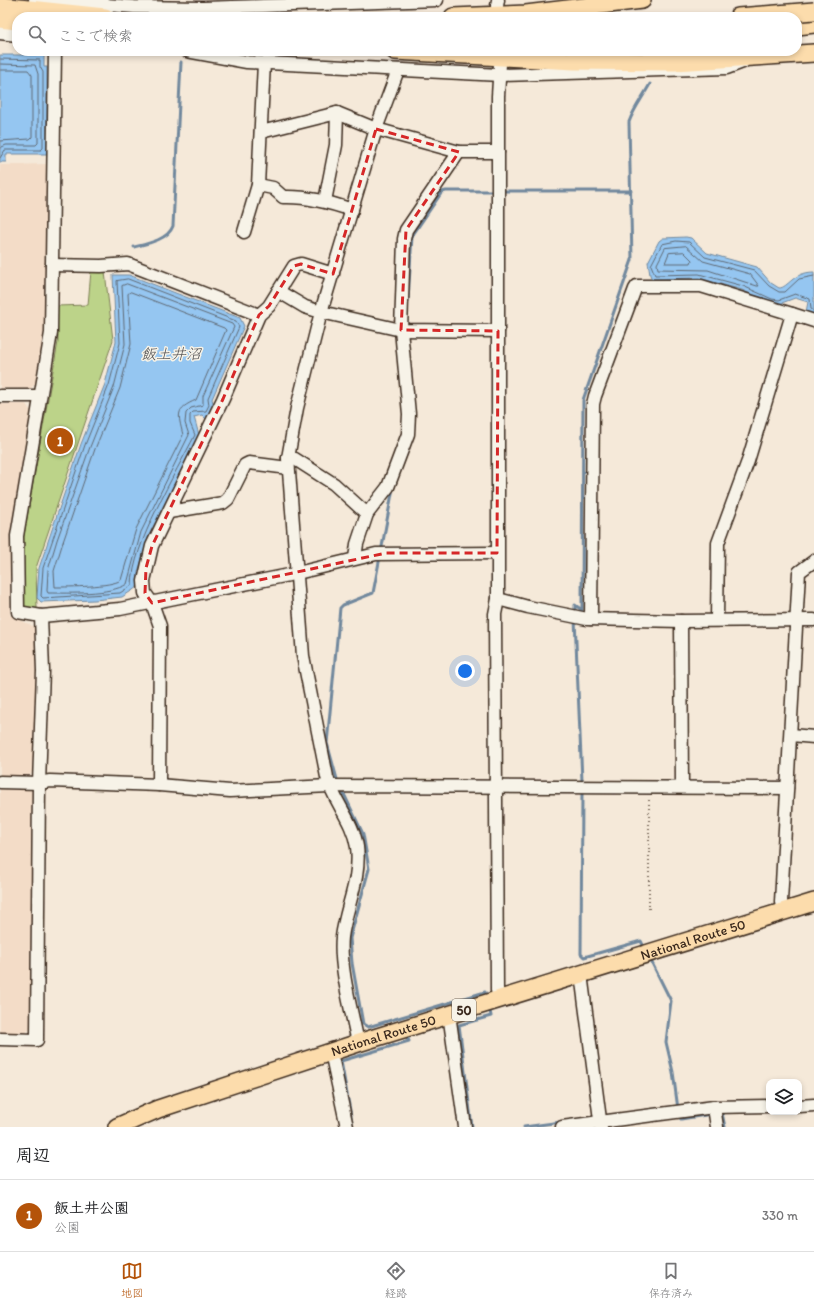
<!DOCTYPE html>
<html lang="ja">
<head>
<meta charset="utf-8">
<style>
	:root { --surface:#fff; --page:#f2f2f2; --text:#202124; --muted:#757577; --line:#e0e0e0; --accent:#b45309 }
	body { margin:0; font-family:Itim,"Klee One",sans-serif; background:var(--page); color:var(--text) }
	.controls { position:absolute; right:12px; bottom:12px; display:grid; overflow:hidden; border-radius:8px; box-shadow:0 2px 6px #0003 }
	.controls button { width:36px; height:36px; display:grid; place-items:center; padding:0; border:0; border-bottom:1px solid var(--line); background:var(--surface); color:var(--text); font:20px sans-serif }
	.you { position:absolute; left:465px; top:671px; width:14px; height:14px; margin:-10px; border:3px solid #fff; border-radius:50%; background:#1a73e8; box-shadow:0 0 0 6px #1a73e833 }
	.badge { display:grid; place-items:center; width:26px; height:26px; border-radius:50%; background:var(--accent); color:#fff; font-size:13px; font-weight:700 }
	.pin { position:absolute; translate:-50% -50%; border:2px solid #fff; box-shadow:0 1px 4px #0006 }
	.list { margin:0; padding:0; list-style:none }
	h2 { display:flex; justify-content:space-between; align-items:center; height:52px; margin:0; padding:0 16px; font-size:17px }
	h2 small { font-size:13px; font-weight:400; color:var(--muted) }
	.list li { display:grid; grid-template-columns:26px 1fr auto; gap:12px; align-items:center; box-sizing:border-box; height:72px; padding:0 16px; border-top:1px solid var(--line) }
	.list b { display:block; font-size:15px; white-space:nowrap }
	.list p { margin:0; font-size:13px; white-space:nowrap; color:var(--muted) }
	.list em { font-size:13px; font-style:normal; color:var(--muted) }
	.icon { flex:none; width:22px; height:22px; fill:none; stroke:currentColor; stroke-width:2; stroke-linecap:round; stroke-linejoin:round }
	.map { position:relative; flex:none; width:814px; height:1127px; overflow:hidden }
	.search { position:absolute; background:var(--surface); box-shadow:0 2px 6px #0003; left:12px; right:12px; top:12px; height:44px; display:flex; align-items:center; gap:10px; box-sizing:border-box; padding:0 14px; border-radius:16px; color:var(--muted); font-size:15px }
	.sheet { height:124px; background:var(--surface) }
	nav { display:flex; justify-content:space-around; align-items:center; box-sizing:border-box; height:56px; border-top:1px solid var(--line); background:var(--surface); font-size:11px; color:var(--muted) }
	nav a { display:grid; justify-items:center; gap:2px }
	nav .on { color:var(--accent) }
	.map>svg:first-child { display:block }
</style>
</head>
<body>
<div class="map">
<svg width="814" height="1127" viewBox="0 0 814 1127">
	<rect width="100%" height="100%" fill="#f5e9d9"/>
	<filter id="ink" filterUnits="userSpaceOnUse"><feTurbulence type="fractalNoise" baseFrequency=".025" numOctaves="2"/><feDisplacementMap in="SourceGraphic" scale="8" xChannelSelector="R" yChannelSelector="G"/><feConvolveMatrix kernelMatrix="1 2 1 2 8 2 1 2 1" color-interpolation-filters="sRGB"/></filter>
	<g filter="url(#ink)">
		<g fill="#f3dcc7">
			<polygon points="48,164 45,334 37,382 30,389 0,388 0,165"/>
			<polygon points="0,404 26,404 31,412 10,541 10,615 37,628 33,770 29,777 0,776"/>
			<polygon points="0,787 28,787 34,794 30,1029 24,1034 0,1034"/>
		</g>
		<polygon fill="#bcd389" stroke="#7c7e54" points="91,271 105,272 113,340 36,568 37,609 23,606 23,540 58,342 57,306 88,305"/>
		<g fill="#95c6f1" stroke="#71889d">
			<polygon points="0,55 44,55 44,67 47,67 47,154 6,154 6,162 0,162"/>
			<path d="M686 237 691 238 707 253 757 267 771 283 779 288C788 288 793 272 814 272V315L806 312 808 302 795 298 779 304 762 300 742 290 699 278 652 279 650 275 648 262 659 241 663 238Z"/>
			<polygon points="113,275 129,275 240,318 244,326 212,399 214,405 207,420 202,415 194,417 199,435 149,535 138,572 138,586 133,590 122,597 95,600 41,602 37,598 39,568 81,444 105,384 116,342"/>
		</g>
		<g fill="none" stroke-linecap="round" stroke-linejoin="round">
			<g stroke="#5f6872" stroke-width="1">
				<polyline points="0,59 40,60 40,67 43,72 43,148 41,150 5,150 0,158"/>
				<polyline points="0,64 35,65 38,74 38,143 36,145 6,145 0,148"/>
				<polyline points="0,70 28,70 32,75 32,137 30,139 0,141"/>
				<polygon points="686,246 703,261 750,274 759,286 757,286 708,270 658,269 657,264 665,248"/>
				<polygon points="684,252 692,260 691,263 665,263 669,253"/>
				<polyline points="814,276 799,279 785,292 779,292 769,286 754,270 705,257 689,242 676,241 662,244 651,265 655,275 699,274 743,286 772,299 779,300 795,294 810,299 811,309 814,311"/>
				<path d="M128 279 236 321 239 327 208 398 209 405 206 411 193 412 190 415V423L195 435C176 472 132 546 132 585L120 593 43 598 41 596 43 568 85 445 109 385 120 343 117 281Z"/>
				<path d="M127 284 232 324 234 327 203 396V405L191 408 186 413 185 423 189 435 141 532 127 584C110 595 69 593 48 593L47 591 48 570 57 540 90 447 114 387 125 344 122 286Z"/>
				<path d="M131 292 224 328 226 330 196 400C175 409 178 414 183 435L136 529 121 580C111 587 69 587 55 587L54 571 63 542 95 449 120 388 131 344 128 294Z"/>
			</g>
			<g stroke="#71889d" stroke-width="3">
				<polyline points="501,191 631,191"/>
				<path d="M134 247C146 244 168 240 173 226L181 62"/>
				<polyline points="408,301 412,236 442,192 446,191 496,191"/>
				<polyline points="381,552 393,488"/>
				<path d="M575 614V605L582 610 583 400 632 260 629 122C634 108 643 97 650 84"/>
				<polyline points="575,619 582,781"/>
				<polyline points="338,783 327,743 340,608 343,605 373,593 380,557"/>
				<polyline points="342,790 363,834 369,869 350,938 352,963 363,1024 368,1027 485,992 486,995"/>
				<polyline points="582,792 581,954 584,957 641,941 645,949"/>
				<polyline points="650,959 671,1001 666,1042 673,1072 678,1109"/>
				<polyline points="719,1113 722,1113 725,1127"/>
				<polyline points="678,1115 681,1119 712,1114"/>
				<polyline points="353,1127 341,1061 409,1041 407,1037"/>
				<polyline points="472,1127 459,1025 491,1016 490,1011"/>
				<polyline points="524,1127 561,1122"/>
			</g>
			<g stroke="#3b2a1e" stroke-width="15">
				<g id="minor">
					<polyline points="35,0 134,7 203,8 437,0"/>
					<polyline points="497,6 498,0"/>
					<polyline points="0,33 17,35"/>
					<polyline points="55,51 51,333 17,536 18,612 41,616 120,609 289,575 376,554 497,553"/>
					<polyline points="187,51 247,62 500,75 727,68 743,62"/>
					<polyline points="261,132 337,113 376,129 459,152 498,152"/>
					<path d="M258 185 273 188 283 197C307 196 329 202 352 210"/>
					<polyline points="325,201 336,145 337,113"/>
					<polyline points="244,232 258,185 264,63"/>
					<polyline points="52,265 101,266 128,264 259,315"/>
					<polyline points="278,291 305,307 321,312 401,330 498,331"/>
					<polyline points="792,314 814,321"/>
					<polyline points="0,396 39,396"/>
					<polyline points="288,458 295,459 334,484 367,514"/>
					<polyline points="169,512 223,503 228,499 245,465 249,463 288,468"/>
					<polyline points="355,558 357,544 367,514 388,487 408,434 409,414 401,330 404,239 406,230 459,152"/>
					<polyline points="498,599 528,607 587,619 681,621 814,620"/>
					<polyline points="591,619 593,404 595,396 635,289 637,286 701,286 792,314 748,461 718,543 717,620"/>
					<polyline points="681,621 682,787"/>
					<polyline points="791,735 814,737"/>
					<polyline points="0,782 39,783 50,781 159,785 230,791 329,786 787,788"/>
					<polyline points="159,785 160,626 152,603 145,593 144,581 152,546 223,399 259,315 269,306 294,266 301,264 333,274"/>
					<polyline points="783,911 781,902 799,572 814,561"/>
					<polyline points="581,974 601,1127"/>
					<polyline points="499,999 497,990 495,614 498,599 498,96 500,64"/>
					<polyline points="449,1014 465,1127"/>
					<polyline points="0,1039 37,1040 39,783 43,671 41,616"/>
					<path d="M358 1043C352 1012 339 967 342 937 346 906 361 879 357 847 353 821 334 802 327 777L303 656 288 458 297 408 321 312 376 129 398 70"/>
					<polyline points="331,1052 347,1127"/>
					<polyline points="799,1106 814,1105"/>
					<polyline points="714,1107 717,1127"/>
					<polyline points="562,1127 714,1107 769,1106"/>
				</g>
			</g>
			<g stroke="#3b2a1e" stroke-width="20">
				<g id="highway">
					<polyline points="0,6 105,17"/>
					<polyline points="453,17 526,14 642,0"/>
					<polyline points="738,17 789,13"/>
					<polyline points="0,19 17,21"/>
					<polyline points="797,26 814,24"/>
					<polyline points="395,51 574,61 675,62 814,53"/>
					<path id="s1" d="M117 1127 158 1109 358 1043 814 902"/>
				</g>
			</g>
			<polyline stroke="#3b2a1e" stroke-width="1.5" stroke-dasharray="1 3" stroke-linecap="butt" points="649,909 649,798"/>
			<use href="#minor" stroke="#f7f3e8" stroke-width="12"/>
			<use href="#highway" stroke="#fcdcac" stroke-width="17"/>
			<g stroke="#3b2a1e" stroke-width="20" stroke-linecap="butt">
				<polyline id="highway-bridge" points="789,13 814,11"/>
			</g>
			<use href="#highway-bridge" stroke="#fcdcac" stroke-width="17"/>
		</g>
	</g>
	<path fill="none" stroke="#d62828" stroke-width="3" stroke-dasharray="8 5" stroke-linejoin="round" d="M376 129 459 152 406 230 401 330 498 331 497 553H386L152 603 145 593 146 568 152 546 223 399 259 315 269 306 294 266 301 264 333 274Z"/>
	<g text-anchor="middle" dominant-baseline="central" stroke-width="3" stroke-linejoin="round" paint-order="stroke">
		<rect fill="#f7f3e8" stroke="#73665b" stroke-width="1" x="452" y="999" width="24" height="22" rx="3"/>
		<g font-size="13" font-weight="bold" fill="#3b2a1e">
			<text x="464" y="1010">50</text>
		</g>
		<g font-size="14" fill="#3b2a1e" stroke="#f7f3e8">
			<text stroke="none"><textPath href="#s1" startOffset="606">National Route 50</textPath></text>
			<text stroke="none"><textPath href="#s1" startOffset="282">National Route 50</textPath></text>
		</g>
		<g font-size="15" font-style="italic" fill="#525153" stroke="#f7f3e8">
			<text x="171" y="354">飯土井沼</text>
		</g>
	</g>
</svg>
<div class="controls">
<button><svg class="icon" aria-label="layers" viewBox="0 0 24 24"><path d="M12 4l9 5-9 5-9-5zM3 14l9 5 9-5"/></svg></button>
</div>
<div class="you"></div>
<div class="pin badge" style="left:60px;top:441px">1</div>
<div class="search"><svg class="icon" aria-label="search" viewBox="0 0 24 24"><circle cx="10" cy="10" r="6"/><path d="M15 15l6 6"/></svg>ここで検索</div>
</div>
<section class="sheet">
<h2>周辺<small></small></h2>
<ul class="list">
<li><span class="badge">1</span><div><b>飯土井公園</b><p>公園</p></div><em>330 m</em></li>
</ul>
</section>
<nav>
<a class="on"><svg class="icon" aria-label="map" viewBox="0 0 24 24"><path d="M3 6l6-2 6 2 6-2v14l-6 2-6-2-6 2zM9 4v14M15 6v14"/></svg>地図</a>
<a><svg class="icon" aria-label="directions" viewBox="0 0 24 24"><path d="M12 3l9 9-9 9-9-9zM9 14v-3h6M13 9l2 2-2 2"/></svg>経路</a>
<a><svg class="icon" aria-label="saved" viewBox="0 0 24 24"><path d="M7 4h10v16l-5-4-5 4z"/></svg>保存済み</a>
</nav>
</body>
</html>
